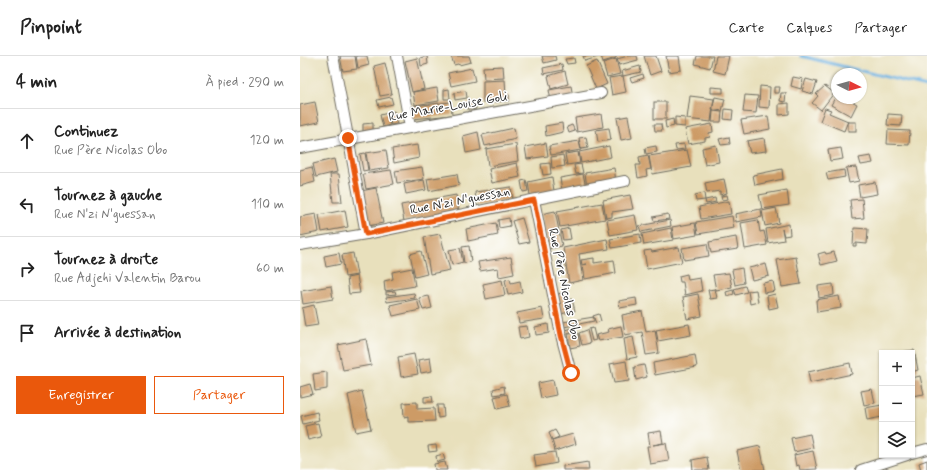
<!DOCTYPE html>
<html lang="fr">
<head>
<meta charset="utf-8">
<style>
	:root { --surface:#fff; --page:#f2f2f2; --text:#222; --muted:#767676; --line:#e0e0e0; --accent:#ea580c }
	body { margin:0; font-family:Mynerve,sans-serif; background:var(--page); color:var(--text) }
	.controls { position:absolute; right:12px; bottom:12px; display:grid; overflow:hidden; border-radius:0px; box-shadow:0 1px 3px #0004 }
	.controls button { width:36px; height:36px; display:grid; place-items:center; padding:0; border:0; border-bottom:1px solid var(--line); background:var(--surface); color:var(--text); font:20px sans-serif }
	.compass { position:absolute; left:531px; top:12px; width:36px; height:36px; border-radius:50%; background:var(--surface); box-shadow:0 1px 3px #0004; rotate:95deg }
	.stop { position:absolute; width:12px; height:12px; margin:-9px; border:3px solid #ea580c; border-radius:50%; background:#fff }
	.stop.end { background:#ea580c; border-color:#fff; box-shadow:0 1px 4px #0008 }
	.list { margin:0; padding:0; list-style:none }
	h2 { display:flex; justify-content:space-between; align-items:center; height:52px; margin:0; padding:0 16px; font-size:17px }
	h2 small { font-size:13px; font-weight:400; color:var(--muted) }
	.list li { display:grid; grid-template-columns:26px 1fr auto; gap:12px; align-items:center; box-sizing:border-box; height:64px; padding:0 16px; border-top:1px solid var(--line) }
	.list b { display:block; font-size:15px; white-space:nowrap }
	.list p { margin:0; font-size:13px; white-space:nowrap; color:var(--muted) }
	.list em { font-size:13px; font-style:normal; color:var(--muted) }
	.actions { display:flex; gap:8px; padding:12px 16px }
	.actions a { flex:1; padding:9px 0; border:1px solid var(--accent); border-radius:0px; text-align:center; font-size:14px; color:var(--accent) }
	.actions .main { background:var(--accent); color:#fff }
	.icon { flex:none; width:22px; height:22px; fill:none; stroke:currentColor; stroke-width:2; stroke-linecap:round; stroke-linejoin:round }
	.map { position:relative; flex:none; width:627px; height:414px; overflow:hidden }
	header { display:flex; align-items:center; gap:24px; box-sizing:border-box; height:56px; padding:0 20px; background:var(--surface); border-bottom:1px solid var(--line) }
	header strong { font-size:19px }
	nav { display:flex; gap:22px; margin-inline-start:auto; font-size:14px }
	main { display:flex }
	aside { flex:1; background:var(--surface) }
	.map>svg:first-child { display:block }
</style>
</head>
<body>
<header>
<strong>Pinpoint</strong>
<nav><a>Carte</a><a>Calques</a><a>Partager</a></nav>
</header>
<main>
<aside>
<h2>4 min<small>À pied · 290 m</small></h2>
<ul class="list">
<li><svg class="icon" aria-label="ahead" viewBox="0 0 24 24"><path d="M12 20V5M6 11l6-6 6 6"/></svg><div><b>Continuez</b><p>Rue Père Nicolas Obo</p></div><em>120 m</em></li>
<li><svg class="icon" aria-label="left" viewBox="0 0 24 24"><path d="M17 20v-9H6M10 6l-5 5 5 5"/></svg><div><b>Tournez à gauche</b><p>Rue N'zi N'guessan</p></div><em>110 m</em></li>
<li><svg class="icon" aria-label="right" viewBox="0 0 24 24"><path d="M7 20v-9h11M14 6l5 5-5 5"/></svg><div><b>Tournez à droite</b><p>Rue Adjehi Valentin Barou</p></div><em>60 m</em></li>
<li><svg class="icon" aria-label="arrive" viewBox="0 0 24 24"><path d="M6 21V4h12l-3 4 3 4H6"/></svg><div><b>Arrivée à destination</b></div></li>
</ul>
<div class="actions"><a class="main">Enregistrer</a><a>Partager</a></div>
</aside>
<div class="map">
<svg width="627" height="414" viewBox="0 0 627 414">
	<rect width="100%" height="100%" fill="#fff"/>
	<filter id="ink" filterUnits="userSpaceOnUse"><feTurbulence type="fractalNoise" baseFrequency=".025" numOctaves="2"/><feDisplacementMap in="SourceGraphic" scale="8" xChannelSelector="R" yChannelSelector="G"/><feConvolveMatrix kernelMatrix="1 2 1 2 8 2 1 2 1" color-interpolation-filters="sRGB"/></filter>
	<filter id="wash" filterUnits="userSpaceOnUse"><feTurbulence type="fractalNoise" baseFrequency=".012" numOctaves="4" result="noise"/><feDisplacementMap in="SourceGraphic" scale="16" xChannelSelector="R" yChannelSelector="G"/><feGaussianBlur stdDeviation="0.9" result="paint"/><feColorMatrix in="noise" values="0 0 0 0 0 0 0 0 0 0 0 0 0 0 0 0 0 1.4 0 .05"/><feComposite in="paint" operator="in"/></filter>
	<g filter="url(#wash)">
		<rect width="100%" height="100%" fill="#e8e0bc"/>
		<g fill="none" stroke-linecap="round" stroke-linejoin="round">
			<polyline stroke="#6ab1e1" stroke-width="3" points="501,0 627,31"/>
		</g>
		<g id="blocks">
			<g fill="#cd9b66">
				<polygon points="40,0 55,0 57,13 43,15"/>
				<polygon points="56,0 67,0 69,9 58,12"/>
				<polygon points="127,0 128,8 121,10 120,2"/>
				<polygon points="151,0 169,0 171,6 159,9 158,8 154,9"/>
				<polygon points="242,0 255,0 256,4 244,7"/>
				<polygon points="283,0 301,0 285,5"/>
				<polygon points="301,0 316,0 316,2 303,6"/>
				<polygon points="328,0 337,0 338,4 319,9 317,3"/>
				<polygon points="344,0 356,0 361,15 350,19"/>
				<polygon points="366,0 379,0 381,14 369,16"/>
				<polygon points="397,0 413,0 410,12 395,8"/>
				<polygon points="416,0 429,0 425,18 413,15"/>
				<polygon points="117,2 124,33 112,36 105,5"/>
				<polygon points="274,2 275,7 267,8 265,3"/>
				<polygon points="316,3 320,18 307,21 303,7"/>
				<polygon points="297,5 307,28 296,33 286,10"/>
				<polygon points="85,7 92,38 80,40 74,10"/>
				<polygon points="262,8 263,14 244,18 243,12"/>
				<polygon points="203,10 204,22 184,23 183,11"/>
				<polygon points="340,10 341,16 323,20 322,15"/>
				<polygon points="172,12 175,25 151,30 148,17"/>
				<polygon points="265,15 268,28 251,33 248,20"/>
				<polygon points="343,18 344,22 332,26 330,22"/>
				<polygon points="323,20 326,36 312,39 309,22"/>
				<polygon points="493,21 503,23 501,33 491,30"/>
				<polygon points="506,23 517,26 513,38 502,35"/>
				<polygon points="205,24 206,39 209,39 209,45 183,47 183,25"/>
				<polygon points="271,30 273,41 251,45 249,34"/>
				<polygon points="460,30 470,31 469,52 459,51"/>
				<polygon points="525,30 534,37 521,54 512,47 518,40 516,38"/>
				<polygon points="411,31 423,32 423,37 411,37"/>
				<polygon points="474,31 480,31 479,37 474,37"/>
				<polygon points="137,32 139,45 115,49 113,36"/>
				<polygon points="149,33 150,43 144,43 144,34"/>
				<polygon points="166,35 167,42 155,44 154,37"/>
				<polygon points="481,37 486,37 485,46 480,45"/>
				<polygon points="537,38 537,42 546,42 557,48 551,60 531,49"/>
				<polygon points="445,39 458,40 456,57 443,56"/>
				<polygon points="390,40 414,43 411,66 387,63"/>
				<polygon points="91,41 93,48 79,51 77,44"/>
				<polygon points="415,41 425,43 422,55 412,53"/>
				<polygon points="15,46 19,66 0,70 0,49"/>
				<polygon points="151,46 152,59 113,63 112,50"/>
				<rect x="354" y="46" width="12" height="17"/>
				<polygon points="175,47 176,53 168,54 167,48"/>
				<polygon points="489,47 489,58 479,59 479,48"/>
				<polygon points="525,52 531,54 529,57 548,65 544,75 520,65"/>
				<polygon points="425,53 433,54 432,64 424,63"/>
				<polygon points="94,55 97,68 91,69 88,57"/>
				<polygon points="413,55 422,56 421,66 412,66"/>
				<polygon points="88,57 90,69 83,71 80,59"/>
				<polygon points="301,58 303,71 277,76 275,62"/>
				<polygon points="588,58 602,59 601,70 587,69"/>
				<polygon points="328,60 332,82 321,84 317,62"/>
				<polygon points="468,60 470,73 444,78 441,64"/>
				<polygon points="375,61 385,62 385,71 375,70"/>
				<polygon points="373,63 374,70 366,72 365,65"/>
				<rect x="548" y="66" width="8" height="9"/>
				<polygon points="73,67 73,74 63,75 63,68"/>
				<polygon points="262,67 263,76 246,80 245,70"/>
				<polygon points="354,68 361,68 362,75 355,75"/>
				<polygon points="412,68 413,76 409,77 410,81 405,82 405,85 388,88 385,73"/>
				<polygon points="272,69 275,75 269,77 267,71"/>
				<polygon points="214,72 216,83 185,90 182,79"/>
				<polygon points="309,72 311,84 298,86 296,74"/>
				<polygon points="588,74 610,75 609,89 587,88"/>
				<polygon points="178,76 181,94 166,97 163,80"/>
				<polygon points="286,81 288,92 281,93 279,82"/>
				<polygon points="429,81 430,88 421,89 419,83"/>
				<polygon points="464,82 466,95 450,97 447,85"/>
				<polygon points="279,85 281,94 251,99 249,90"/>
				<polygon points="246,87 248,100 227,103 225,91"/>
				<polygon points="216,88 218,105 188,110 186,93"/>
				<polygon points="384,88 385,93 376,94 375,89"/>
				<polygon points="117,89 119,102 94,107 92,93"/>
				<polygon points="416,89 419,106 405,109 402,92"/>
				<polygon points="309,90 311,101 281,107 279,96"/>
				<polygon points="356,90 357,96 346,98 345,92"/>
				<polygon points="541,92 543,103 530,105 528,94"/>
				<polygon points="86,94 89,112 69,115 66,97"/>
				<polygon points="387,94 391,111 352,118 349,100"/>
				<polygon points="278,96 280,107 267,109 265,98"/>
				<polygon points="65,97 68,114 63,115 60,98"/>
				<polygon points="263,99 265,110 252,112 251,101"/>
				<polygon points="348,99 351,113 346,114 347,120 338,122 336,109 340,109 339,101"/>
				<polygon points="571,100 573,107 561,109 559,102"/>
				<polygon points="34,103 37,116 16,121 13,108"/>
				<polygon points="217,107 220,121 192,127 189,113"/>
				<polygon points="250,107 251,118 243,119 241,108"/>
				<polygon points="281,108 283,117 276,118 274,109"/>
				<polygon points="12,111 15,126 0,130 0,114"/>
				<polygon points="122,111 124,123 97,127 95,115"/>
				<polygon points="556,111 559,125 549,127 546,112"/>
				<polygon points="314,112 316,125 287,131 285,117"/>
				<polygon points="482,113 483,123 455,129 453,119"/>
				<polygon points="91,114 94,128 66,133 63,118"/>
				<polygon points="544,114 545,121 528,124 526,117"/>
				<polygon points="30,118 39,118 42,146 33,146"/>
				<polygon points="157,118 159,129 129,135 127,123"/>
				<polygon points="283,118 286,131 262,134 260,122"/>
				<polygon points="252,121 254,135 230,139 228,126"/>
				<polygon points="424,123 427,137 420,139 420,135 407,137 405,127"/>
				<polygon points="124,124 126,134 106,138 104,128"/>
				<polygon points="226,124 228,135 223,136 221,125"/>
				<polygon points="575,126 577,138 560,141 558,129"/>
				<polygon points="211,131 213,144 177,150 175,136"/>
				<polygon points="76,132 83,167 68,170 61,135"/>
				<polygon points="487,134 489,149 462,153 459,139"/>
				<polygon points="404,137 405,144 396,145 395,139"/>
				<polygon points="156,139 159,156 104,165 101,149"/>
				<polygon points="330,139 333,153 312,156 312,161 306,162 303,144"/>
				<polygon points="427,139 428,143 422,144 421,140"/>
				<polygon points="415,142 416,146 406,148 405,144"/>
				<polygon points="562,143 564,162 552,163 550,144"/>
				<polygon points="429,145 431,158 401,163 399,151"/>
				<polygon points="302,147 305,163 260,171 257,155"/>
				<polygon points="476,152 479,167 465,170 462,155"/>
				<polygon points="461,153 462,161 436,166 435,158"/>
				<polygon points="45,154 48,171 22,176 19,159"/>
				<polygon points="255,155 262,190 248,193 241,158"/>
				<polygon points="16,158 19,176 0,180 0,161"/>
				<polygon points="368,158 369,163 354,165 353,161"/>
				<polygon points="335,159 338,174 310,179 307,164"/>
				<polygon points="432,160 434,172 398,178 396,166"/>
				<polygon points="209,162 210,170 199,172 198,164"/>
				<polygon points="222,162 229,186 219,188 212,165"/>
				<polygon points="370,164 371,170 341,176 339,170"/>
				<polygon points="458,164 460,176 464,175 467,189 445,193 441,167"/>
				<polygon points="196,167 198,179 168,185 166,173"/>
				<polygon points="395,167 397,179 374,183 372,171"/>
				<polygon points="489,168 490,179 484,180 482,173 484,184 468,187 466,173"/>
				<polygon points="269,172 271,183 263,184 261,174"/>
				<polygon points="371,172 373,184 344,189 342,178"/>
				<polygon points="554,172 568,173 567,188 556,187 556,190 553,190"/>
				<polygon points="140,178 150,214 130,218 124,181"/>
				<polygon points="340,178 341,187 312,192 310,183"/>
				<polygon points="436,181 438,193 411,197 409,186"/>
				<polygon points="307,183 309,193 279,198 283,224 269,227 263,192"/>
				<polygon points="407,188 409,200 384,204 382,192"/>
				<polygon points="169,190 171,206 164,207 162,191"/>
				<polygon points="379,191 382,206 347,213 344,195 351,194 352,196"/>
				<polygon points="160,192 163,206 152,209 149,194"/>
				<polygon points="121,195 127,218 115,221 110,198"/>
				<polygon points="525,196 526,198 534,196 537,205 521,209 518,198"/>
				<polygon points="39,197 41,208 26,211 24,200"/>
				<polygon points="53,197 57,219 45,221 42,199"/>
				<polygon points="211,201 214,218 199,221 198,212 180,215 178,206"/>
				<polygon points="496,201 501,228 482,231 477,204"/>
				<polygon points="294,202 294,207 314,204 316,217 285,223 283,209 287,208 282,209 281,204"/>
				<polygon points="466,208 469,220 452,224 449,212"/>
				<polygon points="112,212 115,230 85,235 84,225 93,223 92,216"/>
				<polygon points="442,212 444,227 435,229 432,214"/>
				<polygon points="429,217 432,231 416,234 413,219"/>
				<polygon points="387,218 388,224 400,222 402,235 385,239 383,226 380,226 379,220"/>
				<polygon points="57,220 60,237 49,238 47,222"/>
				<polygon points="210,223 211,227 220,225 222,236 208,239 205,224"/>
				<polygon points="202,224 205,239 186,243 183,228"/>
				<polygon points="473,225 475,235 464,237 463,227"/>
				<polygon points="533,228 534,239 519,242 518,230"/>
				<polygon points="31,230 33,243 3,248 1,235"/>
				<polygon points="445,230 447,236 436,239 434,233"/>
				<polygon points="415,233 417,242 410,243 408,234"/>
				<polygon points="433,234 434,238 427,240 426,236"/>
				<polygon points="456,234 458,246 450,248 448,235"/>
				<polygon points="95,235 96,238 86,239 86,236"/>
				<polygon points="114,237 115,242 87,246 86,241"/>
				<polygon points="264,237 266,244 272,243 275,255 260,258 257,238"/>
				<polygon points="398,238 402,260 387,263 383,241"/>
				<polygon points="475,238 478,251 469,253 467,240"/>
				<polygon points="129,240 132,252 123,254 119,242"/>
				<polygon points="539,240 541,252 517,256 516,244"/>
				<polygon points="336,242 337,249 320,252 319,245"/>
				<polygon points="117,243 120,254 93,260 90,249"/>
				<polygon points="14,249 18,269 5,271 2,252"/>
				<polygon points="242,252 244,263 219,267 217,257"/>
				<polygon points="342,255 346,276 355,274 359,297 346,299 342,276 325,279 322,259"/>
				<polygon points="299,258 301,265 296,267 293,260"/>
				<polygon points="294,261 294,265 264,271 263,266"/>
				<polygon points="248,268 249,277 236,279 235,271"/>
				<polygon points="389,268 391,279 358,285 356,274"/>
				<polygon points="227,270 229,281 220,283 218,271"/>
				<polygon points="321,270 323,281 298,285 296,279 309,276 308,273"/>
				<polygon points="272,272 274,275 267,277 266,274"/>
				<polygon points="293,272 296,284 292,285 289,273"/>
				<polygon points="287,274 290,287 282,289 279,277"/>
				<polygon points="278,277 280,290 270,292 268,278"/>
				<polygon points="333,281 337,301 327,303 324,283"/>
				<polygon points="66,283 71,309 43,314 38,289"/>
				<polygon points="614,294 618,314 612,316 612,297 600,296"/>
				<polygon points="114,298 118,318 101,321 98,301"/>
				<polygon points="395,299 397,311 355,319 353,307"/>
				<polygon points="130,302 132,315 121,317 118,304"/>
				<polygon points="326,305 329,325 314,327 310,308"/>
				<polygon points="550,307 552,318 510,327 508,316"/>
				<polygon points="344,309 347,321 336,324 334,311"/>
				<polygon points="27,316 27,333 15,335 13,318"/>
				<polygon points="620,320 624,338 612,340 612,322"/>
				<polygon points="253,324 256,339 241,342 238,327"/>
				<polygon points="10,328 13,338 0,341 0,331"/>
				<polygon points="204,330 205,337 194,339 193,333"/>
				<polygon points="572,333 575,347 564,349 561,335"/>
				<polygon points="62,335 71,373 56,376 48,339"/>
				<polygon points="207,338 210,350 197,353 194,341"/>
				<polygon points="132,340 133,346 124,346 124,341"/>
				<polygon points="117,346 117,353 134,352 135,365 108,366 108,360 104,361 103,347"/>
				<polygon points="137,349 143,349 144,361 138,362"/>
				<polygon points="582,349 582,361 567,364 565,352"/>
				<polygon points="17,356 19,364 3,368 1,360"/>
				<polygon points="18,367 21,381 8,384 5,370"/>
				<polygon points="255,374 259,381 252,384 249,377"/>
				<polygon points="361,375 363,387 353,389 366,387 369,405 350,408 347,390 350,390 348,377"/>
				<polygon points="273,378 276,388 255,395 252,384"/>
				<polygon points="510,378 513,392 494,396 491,382"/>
				<polygon points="136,389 137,395 129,396 128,390"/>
				<polygon points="460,390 465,414 441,414 437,395"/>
				<polygon points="513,395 517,413 500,414 499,409 496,410 494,399"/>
				<polygon points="255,396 257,407 236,411 234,399"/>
				<polygon points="143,398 145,404 137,406 136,400"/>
				<polygon points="407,401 409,414 393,414 392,404"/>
				<polygon points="627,404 627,414 621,414 619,407"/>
				<polygon points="145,406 147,414 135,414 134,408"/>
				<polygon points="288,406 289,414 263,414 263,410"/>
			</g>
		</g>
	</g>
	<g filter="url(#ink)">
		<use href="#blocks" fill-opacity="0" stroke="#6d6a5e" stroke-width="1"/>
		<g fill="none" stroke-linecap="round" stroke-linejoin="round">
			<g stroke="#6d6a5e" stroke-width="12">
				<g id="minor">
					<polyline points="33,0 66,178"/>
					<polyline points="97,0 110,71"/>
					<polyline points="0,92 301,37"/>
					<polyline points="234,144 261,279 271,317"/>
					<polyline points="0,189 66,178 325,125"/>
					<polyline points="612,397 627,393"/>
					<polyline points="561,414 607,399"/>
				</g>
			</g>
			<use href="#minor" stroke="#fff" stroke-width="10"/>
		</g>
	</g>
	<g fill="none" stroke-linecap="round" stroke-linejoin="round" filter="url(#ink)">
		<polyline stroke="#ea580c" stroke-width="5" points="48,82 66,178 234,144 261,279 271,317"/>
	</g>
	<g text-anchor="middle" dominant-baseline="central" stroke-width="3" stroke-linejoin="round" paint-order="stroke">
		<g font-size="13" fill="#2b2b2b" stroke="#fff">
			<text transform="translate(148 51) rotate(-10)">Rue Marie-Louise Goli</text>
			<text transform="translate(160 145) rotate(-11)">Rue N'zi N'guessan</text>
			<text transform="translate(264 228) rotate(78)">Rue Père Nicolas Obo</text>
		</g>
	</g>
</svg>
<div class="controls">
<button>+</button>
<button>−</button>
<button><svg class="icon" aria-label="layers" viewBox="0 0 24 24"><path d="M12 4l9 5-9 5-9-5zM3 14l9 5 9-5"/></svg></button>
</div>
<svg class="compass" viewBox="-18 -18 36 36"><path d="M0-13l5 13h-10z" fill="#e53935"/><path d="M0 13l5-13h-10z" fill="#767676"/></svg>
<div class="stop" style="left:271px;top:317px"></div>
<div class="stop end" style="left:48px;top:82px"></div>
</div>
</main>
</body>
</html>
